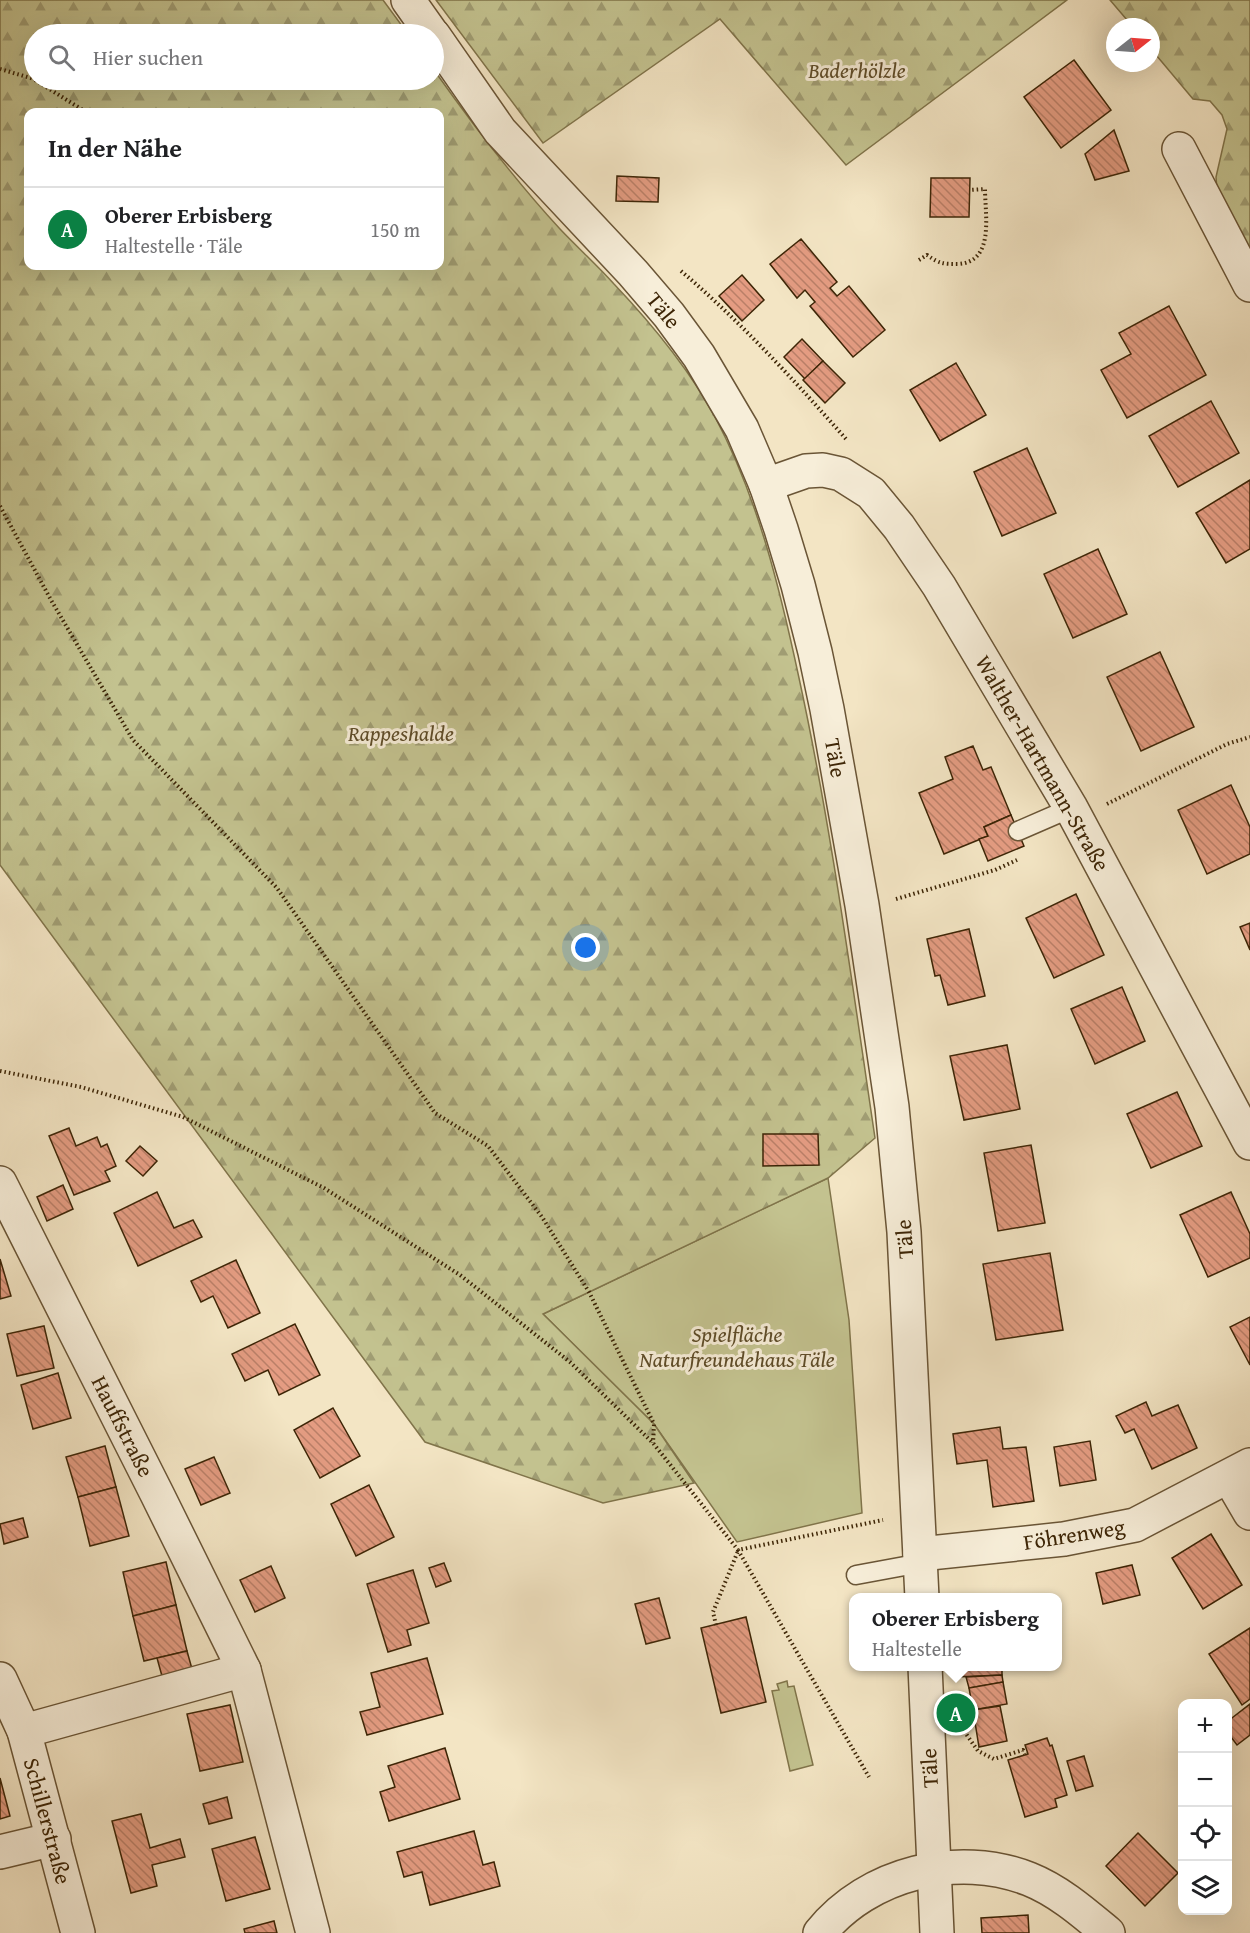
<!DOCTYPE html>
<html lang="de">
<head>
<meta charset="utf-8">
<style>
	:root { --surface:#fff; --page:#f6f6f6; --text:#202124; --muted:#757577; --line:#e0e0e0; --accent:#0b8043 }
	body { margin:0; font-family:"Gentium Book Plus",serif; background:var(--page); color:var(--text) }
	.controls { position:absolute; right:18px; bottom:18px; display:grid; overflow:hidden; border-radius:12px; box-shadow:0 6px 24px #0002 }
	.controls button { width:54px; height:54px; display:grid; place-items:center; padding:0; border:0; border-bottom:2px solid var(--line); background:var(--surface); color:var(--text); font:30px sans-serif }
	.compass { position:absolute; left:1106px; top:18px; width:54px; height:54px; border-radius:50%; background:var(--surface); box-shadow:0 6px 24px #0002; rotate:73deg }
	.you { position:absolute; left:586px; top:948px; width:21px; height:21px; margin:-15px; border:4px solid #fff; border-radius:50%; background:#1a73e8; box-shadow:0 0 0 9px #1a73e833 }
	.badge { display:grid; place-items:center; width:39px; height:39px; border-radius:50%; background:var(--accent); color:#fff; font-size:20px; font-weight:700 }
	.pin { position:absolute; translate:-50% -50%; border:3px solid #fff; box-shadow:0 2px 6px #0006 }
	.popup { position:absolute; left:849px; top:1593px; width:213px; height:78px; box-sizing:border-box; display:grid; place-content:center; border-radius:12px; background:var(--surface); filter:drop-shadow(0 2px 4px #0005); font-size:20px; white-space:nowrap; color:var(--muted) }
	.popup b { font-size:22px; color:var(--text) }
	.popup::after { content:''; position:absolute; left:50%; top:100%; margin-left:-12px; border:12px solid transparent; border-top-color:var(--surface) }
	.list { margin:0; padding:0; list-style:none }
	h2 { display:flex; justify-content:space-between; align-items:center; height:78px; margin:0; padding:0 24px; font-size:26px }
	h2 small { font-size:20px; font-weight:400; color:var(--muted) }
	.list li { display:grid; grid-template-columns:39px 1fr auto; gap:18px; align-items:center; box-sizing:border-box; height:84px; padding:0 24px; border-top:2px solid var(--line) }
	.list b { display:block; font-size:22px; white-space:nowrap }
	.list p { margin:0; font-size:20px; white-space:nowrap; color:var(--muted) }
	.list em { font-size:20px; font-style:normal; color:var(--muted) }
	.icon { flex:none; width:33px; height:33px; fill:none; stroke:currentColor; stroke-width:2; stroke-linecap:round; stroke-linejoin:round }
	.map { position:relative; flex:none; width:1250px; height:1933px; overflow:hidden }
	.search { position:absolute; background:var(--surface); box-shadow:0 6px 24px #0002; left:24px; top:24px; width:420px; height:66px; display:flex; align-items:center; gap:15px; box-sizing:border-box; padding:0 21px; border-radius:33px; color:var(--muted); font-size:22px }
	.panel { position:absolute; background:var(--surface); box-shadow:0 6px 24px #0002; left:24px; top:108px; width:420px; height:162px; border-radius:12px }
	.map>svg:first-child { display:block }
</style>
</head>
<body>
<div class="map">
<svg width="1250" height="1933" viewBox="0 0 1250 1933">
	<defs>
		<pattern id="forest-firs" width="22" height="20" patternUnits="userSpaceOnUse" patternTransform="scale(1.5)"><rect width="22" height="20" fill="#c3c28f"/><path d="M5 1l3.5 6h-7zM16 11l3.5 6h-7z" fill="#a09d73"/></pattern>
		<pattern id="building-back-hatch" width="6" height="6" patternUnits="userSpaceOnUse" patternTransform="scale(1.5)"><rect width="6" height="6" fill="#e49c82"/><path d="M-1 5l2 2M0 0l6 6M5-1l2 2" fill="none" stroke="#ba7f68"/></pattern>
	</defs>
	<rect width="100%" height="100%" fill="#f3e5c4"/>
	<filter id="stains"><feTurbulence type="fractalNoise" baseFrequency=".00333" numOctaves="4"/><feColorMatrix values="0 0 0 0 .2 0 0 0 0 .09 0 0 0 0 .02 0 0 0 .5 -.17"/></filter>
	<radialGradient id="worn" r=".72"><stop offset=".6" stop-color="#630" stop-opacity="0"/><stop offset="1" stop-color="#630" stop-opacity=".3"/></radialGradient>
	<g fill="#c3c28f" stroke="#80744a" stroke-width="1.5">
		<polygon points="828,1178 849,1320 862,1513 737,1542 654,1424 543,1314"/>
		<polygon points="787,1681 788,1687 794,1686 813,1765 790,1771 772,1691 779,1690 777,1684"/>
	</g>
	<g fill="url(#forest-firs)" stroke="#80744a" stroke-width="1.5" fill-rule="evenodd">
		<path d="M0 0H383L408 34H34V80H434V70C473 125 514 179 560 229 578 248 597 265 614 284 652 324 689 369 715 417 758 498 780 589 799 678 832 830 852 984 875 1138L828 1178 543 1314 654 1424 694 1483 603 1503 425 1442 0 865ZM28 112H440V266H28Z"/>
		<polygon points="436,0 1067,0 846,165 720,19 543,143"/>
		<polygon points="1110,0 1250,0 1250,267 1218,203 1216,177 1227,129 1222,115 1210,101 1193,99 1151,49 1151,27 1133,27"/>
	</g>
	<g fill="url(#building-back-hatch)" stroke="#3d2506" stroke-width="1.5">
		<polygon points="1074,60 1111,110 1061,148 1024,97"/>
		<polygon points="1114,130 1129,171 1095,180 1085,154"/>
		<polygon points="617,176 659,178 658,202 616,201"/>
		<polygon points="931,178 970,178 969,217 930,217"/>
		<polygon points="801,239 837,282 830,288 837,296 849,286 885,330 853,357 810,306 815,302 805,290 797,298 770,264"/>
		<polygon points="742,275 764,300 742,321 719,296"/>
		<polygon points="1169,306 1206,375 1127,418 1101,370 1131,354 1119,333"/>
		<polygon points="802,339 823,361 805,379 784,357"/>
		<polygon points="823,361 845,383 825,403 803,380"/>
		<polygon points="956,363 986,415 940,441 910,390"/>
		<polygon points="1211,401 1239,453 1178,487 1149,436"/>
		<polygon points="1027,448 1056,513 1002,536 974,472"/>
		<polygon points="1250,480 1250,549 1226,563 1196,513"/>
		<polygon points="1098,549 1127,614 1073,638 1044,574"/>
		<polygon points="1160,652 1194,727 1141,751 1107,677"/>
		<polygon points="973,746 983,770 991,767 1011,815 984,827 988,836 944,854 919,793 953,779 945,757"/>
		<polygon points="1231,785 1250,827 1250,854 1207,874 1178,810"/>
		<polygon points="1011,815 1024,846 988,861 979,839 988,836 984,827"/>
		<polygon points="1076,894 1104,955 1054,978 1026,918"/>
		<polygon points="1250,923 1250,950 1240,927"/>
		<polygon points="969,929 985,996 948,1005 940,975 935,976 927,939"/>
		<polygon points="1122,987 1145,1041 1095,1064 1071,1009"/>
		<polygon points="1007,1045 1020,1109 964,1120 950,1056"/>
		<polygon points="1177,1092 1202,1146 1151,1168 1127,1114"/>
		<polygon points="69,1128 76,1146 97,1137 101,1147 107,1144 116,1166 105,1171 110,1181 74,1195 49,1136"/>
		<polygon points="763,1134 818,1134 819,1165 763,1166"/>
		<polygon points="1031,1145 1045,1223 998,1231 984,1153"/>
		<polygon points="140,1146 157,1161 143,1176 126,1161"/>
		<polygon points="63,1185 73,1209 47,1221 37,1197"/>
		<polygon points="157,1192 174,1228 193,1220 202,1237 138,1266 114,1213"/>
		<polygon points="1231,1192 1250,1234 1250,1258 1208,1277 1180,1215"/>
		<polygon points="1050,1253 1063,1330 996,1340 983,1264"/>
		<polygon points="0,1259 11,1296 0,1299"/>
		<polygon points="236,1260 260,1313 228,1328 213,1296 201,1302 191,1281"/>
		<polygon points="1250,1317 1250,1365 1230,1327"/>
		<polygon points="295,1324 320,1375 279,1395 268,1370 245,1381 232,1354"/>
		<polygon points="44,1326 54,1368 17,1376 7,1334"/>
		<polygon points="58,1373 71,1418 33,1429 21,1385"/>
		<polygon points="1146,1402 1152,1416 1178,1405 1197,1448 1152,1469 1134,1429 1125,1433 1116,1416"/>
		<polygon points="333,1408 360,1456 320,1478 294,1430"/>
		<polygon points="1000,1427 1003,1449 1026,1447 1034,1501 993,1507 987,1460 957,1464 953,1434"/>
		<polygon points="1090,1441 1096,1480 1060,1486 1054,1447"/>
		<polygon points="105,1446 116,1487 78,1497 66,1457"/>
		<polygon points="214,1457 230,1493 201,1505 185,1469"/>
		<polygon points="369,1485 394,1537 356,1556 331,1504"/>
		<polygon points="116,1487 129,1536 90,1546 78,1497"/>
		<polygon points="23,1518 28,1537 4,1544 0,1524"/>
		<polygon points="1211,1534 1242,1585 1203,1609 1172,1558"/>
		<polygon points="166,1562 176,1605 133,1616 123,1572"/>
		<polygon points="444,1563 451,1581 436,1587 429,1568"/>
		<polygon points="1132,1565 1140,1595 1103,1604 1096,1573"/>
		<polygon points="271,1566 285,1598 255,1612 240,1580"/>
		<polygon points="413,1570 429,1623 407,1630 411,1645 388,1652 367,1584"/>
		<polygon points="659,1598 670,1638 646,1644 635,1604"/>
		<polygon points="176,1605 187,1651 144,1661 133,1616"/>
		<polygon points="746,1617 766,1702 721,1713 701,1628"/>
		<polygon points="1250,1628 1250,1699 1242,1705 1209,1654"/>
		<polygon points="187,1651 192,1669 162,1676 157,1658"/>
		<polygon points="427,1658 443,1714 367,1735 360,1712 380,1707 371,1673"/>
		<polygon points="955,1666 1002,1666 1002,1675 956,1677"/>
		<polygon points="1002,1675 1003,1682 969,1688 966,1677"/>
		<polygon points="1003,1682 1007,1704 973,1710 969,1688"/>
		<polygon points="1250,1704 1250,1735 1237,1745 1228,1733 1228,1721"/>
		<polygon points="230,1705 243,1762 200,1771 187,1714"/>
		<polygon points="1000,1706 1007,1741 979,1747 973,1710"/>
		<polygon points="1047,1738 1050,1746 1052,1745 1067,1795 1055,1799 1057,1807 1025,1817 1008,1760 1028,1754 1025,1745"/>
		<polygon points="445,1748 460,1799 389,1821 380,1792 395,1787 388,1766"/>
		<polygon points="1084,1756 1093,1786 1076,1791 1067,1761"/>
		<polygon points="0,1778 10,1816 0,1819"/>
		<polygon points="227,1797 232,1818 209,1824 203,1804"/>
		<polygon points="141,1814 150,1848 180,1839 185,1857 152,1865 157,1886 131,1893 112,1821"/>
		<polygon points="474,1831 483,1865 494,1862 500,1886 430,1905 422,1872 404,1877 397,1852"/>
		<polygon points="1138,1833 1178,1873 1145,1906 1106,1866"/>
		<polygon points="255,1837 270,1889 226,1901 212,1849"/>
		<polygon points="1028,1915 1029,1933 982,1933 981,1918"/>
		<polygon points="274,1921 277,1933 245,1933 244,1929"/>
	</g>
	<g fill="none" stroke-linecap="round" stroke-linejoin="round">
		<g stroke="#6a5536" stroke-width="21">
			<g id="lane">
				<polyline points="1018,831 1071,808"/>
				<polyline points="856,1575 921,1563"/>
			</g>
		</g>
		<g stroke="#6a5536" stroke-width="36">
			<g id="street">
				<polyline points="408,0 432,34"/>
				<polyline points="434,36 500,131 633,273 669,315 699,356 742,429 766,485 781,529 798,585 815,652 827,709 862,905 892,1107 904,1232 922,1598"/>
				<polyline points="1179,149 1250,285"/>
				<polyline points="766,485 806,471 823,470 841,474 871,493 899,527 939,586 1071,808 1250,1143"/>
				<polyline points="0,1183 157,1494 244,1670 313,1933"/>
				<polyline points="1229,1477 1250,1513"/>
				<polyline points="920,1554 1064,1539 1135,1525 1250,1465"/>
				<polyline points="925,1666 937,1933"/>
				<polyline points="0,1679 24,1731 78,1933"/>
				<polyline points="24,1731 244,1670"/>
				<polyline points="0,1852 54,1839"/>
				<path d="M820 1933C868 1873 958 1851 1029 1879 1059 1891 1084 1913 1108 1933"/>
			</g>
		</g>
		<g stroke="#3d2506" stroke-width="4" stroke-dasharray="1.5 3" stroke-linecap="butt">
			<polyline points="0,69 34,79"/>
			<polyline points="35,80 86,112"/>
			<path d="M919 260 927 255C940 264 943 264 958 264 995 262 985 215 985 189L970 190"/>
			<path d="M681 271C741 322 794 380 846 439"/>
			<polyline points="0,506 51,600 133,740 277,888 435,1113 488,1146 542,1217 589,1292 654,1424 653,1443"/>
			<polyline points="1107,804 1227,744 1250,737"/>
			<polyline points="896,899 995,870 1017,860"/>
			<polyline points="0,1071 81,1087 183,1117 324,1188 460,1275 570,1362 653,1443 738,1550 883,1520"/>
			<polyline points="738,1550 869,1777"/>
			<polyline points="716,1625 713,1612 738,1551"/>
			<polyline points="964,1731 978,1751 994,1759 1023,1750 1025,1754"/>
		</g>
		<use href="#lane" stroke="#f7eed9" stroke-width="18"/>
		<use href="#street" stroke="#f7eed9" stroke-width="33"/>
	</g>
	<g text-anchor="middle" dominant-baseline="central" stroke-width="6" stroke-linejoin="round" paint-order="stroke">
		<g font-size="22" font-style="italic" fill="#5e4c28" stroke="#f7eed9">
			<text x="857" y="70">Baderhölzle</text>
			<text x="401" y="733">Rappeshalde</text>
			<text x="737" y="1334">Spielfläche<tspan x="737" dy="25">Naturfreundehaus Täle</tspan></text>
		</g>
		<g font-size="22" fill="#3d2506" stroke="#f7eed9">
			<text transform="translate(664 310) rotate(51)">Täle</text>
			<text transform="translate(836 758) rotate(80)">Täle</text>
			<text transform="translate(1043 763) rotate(60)">Walther-Hartmann-Straße</text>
			<text transform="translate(904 1239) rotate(-94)">Täle</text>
			<text transform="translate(123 1426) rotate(63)">Hauffstraße</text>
			<text transform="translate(1074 1534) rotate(-9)">Föhrenweg</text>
			<text transform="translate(929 1768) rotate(-93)">Täle</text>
			<text transform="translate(48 1821) rotate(75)">Schillerstraße</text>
		</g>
	</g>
	<rect width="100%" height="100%" filter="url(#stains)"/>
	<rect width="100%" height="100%" fill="url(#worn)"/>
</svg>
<div class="controls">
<button>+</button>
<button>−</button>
<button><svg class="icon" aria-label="locate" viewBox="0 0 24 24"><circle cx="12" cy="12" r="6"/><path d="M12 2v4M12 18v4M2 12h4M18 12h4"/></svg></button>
<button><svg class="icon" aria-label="layers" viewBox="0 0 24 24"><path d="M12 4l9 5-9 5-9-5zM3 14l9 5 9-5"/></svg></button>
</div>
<svg class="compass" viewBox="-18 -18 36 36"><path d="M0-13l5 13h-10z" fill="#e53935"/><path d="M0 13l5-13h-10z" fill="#757577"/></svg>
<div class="you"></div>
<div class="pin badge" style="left:956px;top:1713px">A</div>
<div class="popup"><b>Oberer Erbisberg</b>Haltestelle</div>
<div class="search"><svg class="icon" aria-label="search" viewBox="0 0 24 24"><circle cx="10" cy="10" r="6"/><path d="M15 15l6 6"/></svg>Hier suchen</div>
<section class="panel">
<h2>In der Nähe<small></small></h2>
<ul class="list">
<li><span class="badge">A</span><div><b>Oberer Erbisberg</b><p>Haltestelle · Täle</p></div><em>150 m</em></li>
</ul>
</section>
</div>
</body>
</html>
